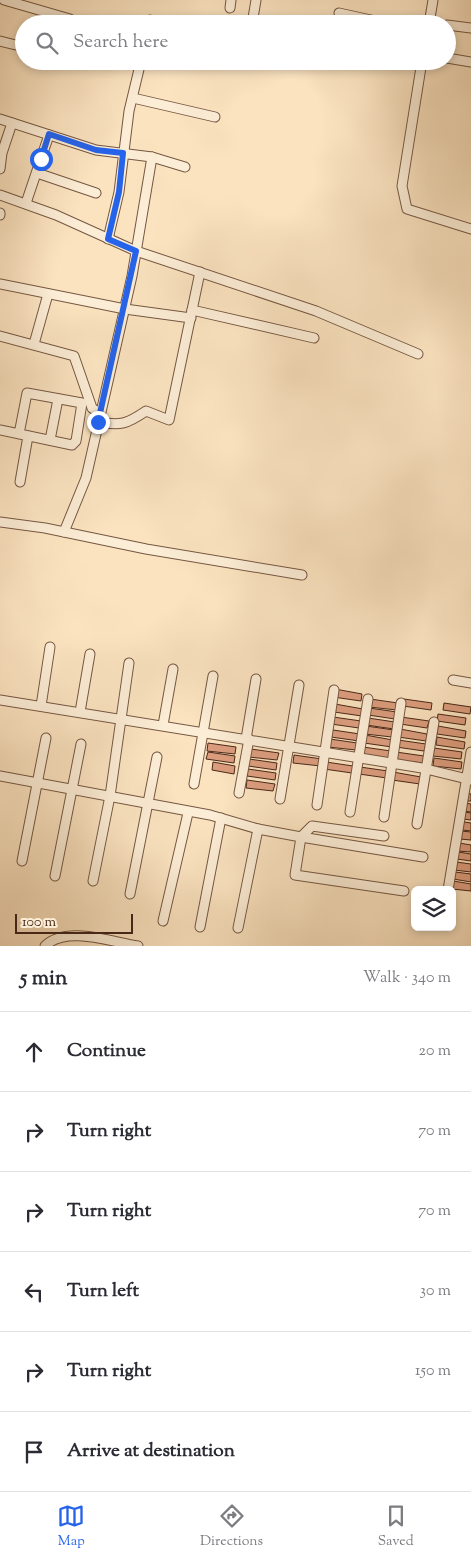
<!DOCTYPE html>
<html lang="en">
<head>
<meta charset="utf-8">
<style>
	:root { --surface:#fff; --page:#f2f2f3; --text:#2b2b33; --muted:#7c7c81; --line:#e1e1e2; --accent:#2563eb }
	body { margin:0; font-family:"Sorts Mill Goudy",serif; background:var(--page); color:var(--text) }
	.controls { position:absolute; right:15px; bottom:15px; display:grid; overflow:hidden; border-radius:8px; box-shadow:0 2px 8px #0003 }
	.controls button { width:45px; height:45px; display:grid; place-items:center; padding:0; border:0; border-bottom:1px solid var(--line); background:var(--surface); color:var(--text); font:25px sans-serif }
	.scale { position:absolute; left:15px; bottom:12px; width:118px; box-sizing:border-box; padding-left:5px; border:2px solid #492817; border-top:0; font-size:14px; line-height:18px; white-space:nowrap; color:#492817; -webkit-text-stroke:4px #fcedd6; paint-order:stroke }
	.stop { position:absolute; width:15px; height:15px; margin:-11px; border:4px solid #2563eb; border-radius:50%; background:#fff }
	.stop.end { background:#2563eb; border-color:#fff; box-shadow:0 1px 5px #0008 }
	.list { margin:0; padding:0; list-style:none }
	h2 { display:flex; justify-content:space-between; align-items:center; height:65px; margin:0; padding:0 20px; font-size:21px }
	h2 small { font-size:16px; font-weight:400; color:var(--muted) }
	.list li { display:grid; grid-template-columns:32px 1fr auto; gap:15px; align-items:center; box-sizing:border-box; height:80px; padding:0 20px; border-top:1px solid var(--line) }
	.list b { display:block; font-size:19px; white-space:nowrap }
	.list em { font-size:16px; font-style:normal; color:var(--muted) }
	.icon { flex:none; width:28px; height:28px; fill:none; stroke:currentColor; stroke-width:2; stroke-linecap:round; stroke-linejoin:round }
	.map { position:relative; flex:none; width:471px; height:946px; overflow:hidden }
	.search { position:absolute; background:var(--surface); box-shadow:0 2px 8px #0003; left:15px; right:15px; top:15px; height:55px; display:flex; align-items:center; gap:12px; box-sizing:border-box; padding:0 18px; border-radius:28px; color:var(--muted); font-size:19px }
	.sheet { height:545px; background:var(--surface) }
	nav { display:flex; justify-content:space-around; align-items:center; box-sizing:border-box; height:70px; border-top:1px solid var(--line); background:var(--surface); font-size:14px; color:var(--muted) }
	nav a { display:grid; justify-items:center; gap:2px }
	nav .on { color:var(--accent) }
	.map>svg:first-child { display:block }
</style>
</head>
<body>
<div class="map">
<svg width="471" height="946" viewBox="0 0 471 946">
	<rect width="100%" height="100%" fill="#fbe3c0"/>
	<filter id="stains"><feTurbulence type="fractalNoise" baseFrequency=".004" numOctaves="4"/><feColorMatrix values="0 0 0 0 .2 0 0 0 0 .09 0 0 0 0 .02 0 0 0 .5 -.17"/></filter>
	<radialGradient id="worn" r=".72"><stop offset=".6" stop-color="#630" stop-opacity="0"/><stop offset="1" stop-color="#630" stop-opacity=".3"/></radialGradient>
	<g fill="#dc9d7e" stroke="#492817">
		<polygon points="335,689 362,694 361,701 333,697"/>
		<polygon points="370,699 398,703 397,710 369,707"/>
		<polygon points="404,699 432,703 431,710 403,706"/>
		<polygon points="444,703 471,707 470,714 443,710"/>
		<polygon points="335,704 363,709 362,716 334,712"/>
		<polygon points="369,708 397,712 395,719 368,715"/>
		<polygon points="438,714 466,718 465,725 437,721"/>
		<polygon points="333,717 361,721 359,728 331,724"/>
		<polygon points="401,717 429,721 427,728 400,724"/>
		<polygon points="368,718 395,722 394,729 366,725"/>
		<polygon points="366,726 394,730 392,737 365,734"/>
		<polygon points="438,726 466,731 465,738 437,734"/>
		<polygon points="400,729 427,734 426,741 398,737"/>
		<polygon points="333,730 360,734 359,741 331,737"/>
		<polygon points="365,735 393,740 392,747 364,743"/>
		<polygon points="437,737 465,742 464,749 436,745"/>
		<polygon points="330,739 357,743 356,750 328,747"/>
		<polygon points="398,740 426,744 424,751 396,747"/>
		<polygon points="208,743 236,747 235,754 207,751"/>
		<polygon points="363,747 391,751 389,758 362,755"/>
		<polygon points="434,748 462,752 461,759 433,756"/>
		<polygon points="251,749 279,753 277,760 249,757"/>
		<polygon points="208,752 235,756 234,763 206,759"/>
		<polygon points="396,752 424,756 423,763 395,760"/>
		<polygon points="294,755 322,759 321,766 293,763"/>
		<polygon points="434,758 462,762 461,769 433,766"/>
		<polygon points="249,759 277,763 276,770 248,766"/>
		<polygon points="213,762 235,766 234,774 212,770"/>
		<polygon points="326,762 353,766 352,773 324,769"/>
		<polygon points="360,767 388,771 387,778 359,774"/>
		<polygon points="248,769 276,773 275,780 247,776"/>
		<polygon points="393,772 421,777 420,784 392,780"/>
		<polygon points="247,780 275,784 273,791 246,788"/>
		<polygon points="466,793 471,794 471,801 464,801"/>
		<polygon points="465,803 471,804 471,812 463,811"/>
		<polygon points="464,812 471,813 471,820 463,819"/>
		<polygon points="464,822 471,823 471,831 462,830"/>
		<polygon points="461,831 471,832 471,840 460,839"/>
		<polygon points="459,843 471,845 471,852 457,851"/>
		<polygon points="458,852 471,854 471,861 457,859"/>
		<polygon points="456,862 471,864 471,872 454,870"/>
		<polygon points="455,872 471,874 471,882 453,879"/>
		<polygon points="453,881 471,884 471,891 452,889"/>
	</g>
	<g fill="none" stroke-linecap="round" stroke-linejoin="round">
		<g stroke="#765741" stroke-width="11">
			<g id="minor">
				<polyline points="4,0 70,19"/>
				<polyline points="230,8 231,0"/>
				<polyline points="339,13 389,24"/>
				<polyline points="149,24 150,20"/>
				<polyline points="252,24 256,0"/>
				<polyline points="429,24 433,0"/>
				<polyline points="447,25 471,28"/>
				<polyline points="0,41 24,47"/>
				<polyline points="447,58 471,62"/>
				<polyline points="80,61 81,61"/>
				<polyline points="422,61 402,186 407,209 471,229"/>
				<polyline points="133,98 215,117"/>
				<polyline points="0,119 96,150 152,157 185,167"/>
				<polyline points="0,169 2,153 12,123"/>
				<polyline points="37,173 96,193"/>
				<polyline points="0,195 56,215 136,251 316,311 418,354"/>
				<polyline points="26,203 49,135"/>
				<polyline points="0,213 0,215"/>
				<polyline points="108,239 119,192 129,111 141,61"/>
				<polyline points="0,284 125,309 191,318"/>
				<polyline points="192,310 314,338"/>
				<polyline points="0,336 74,356 92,408 100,414"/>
				<polyline points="34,344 48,294"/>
				<path d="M98 422C121 426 127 424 146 411L169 420 200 272"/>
				<polyline points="0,430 72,445 76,441 82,403 27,393 19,434"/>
				<polyline points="50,440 58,399"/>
				<polyline points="20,482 28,436"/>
				<polyline points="0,522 45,528 146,549 302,575"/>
				<polyline points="64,532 86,478 132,276 152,157"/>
				<polyline points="453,680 471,683"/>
				<polyline points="0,700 422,768 471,780"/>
				<polyline points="41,706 50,647"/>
				<polyline points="80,712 90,654"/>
				<polyline points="163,725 173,669"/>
				<polyline points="246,739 256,679"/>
				<polyline points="0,776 210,815 258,829 301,837 423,857"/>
				<polyline points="194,784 213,676"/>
				<polyline points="239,793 249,739"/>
				<polyline points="280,799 299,685"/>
				<polyline points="317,805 334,690"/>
				<polyline points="350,812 368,699"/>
				<polyline points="384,817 401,703"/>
				<polyline points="417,824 434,722"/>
				<polyline points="384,836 312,826 301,837 295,875 404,891"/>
				<polyline points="22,861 46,738"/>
				<polyline points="55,876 81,744"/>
				<polyline points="93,881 110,796 129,663"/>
				<polyline points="448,890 471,752"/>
				<polyline points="130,894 157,757"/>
				<polyline points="163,921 188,813"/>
				<polyline points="200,927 221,818"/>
				<polyline points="238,928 258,829"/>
				<path d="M45 946C66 925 111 942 138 946"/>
			</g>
		</g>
		<use href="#minor" stroke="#fcedd6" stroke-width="9"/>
	</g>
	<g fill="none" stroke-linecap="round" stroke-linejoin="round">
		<polyline stroke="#2563eb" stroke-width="6" points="41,159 49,134 96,150 123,153 119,192 108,239 136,251 98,422"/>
	</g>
	<rect width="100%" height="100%" filter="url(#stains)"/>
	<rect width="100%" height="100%" fill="url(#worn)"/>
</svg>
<div class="controls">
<button><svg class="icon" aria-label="layers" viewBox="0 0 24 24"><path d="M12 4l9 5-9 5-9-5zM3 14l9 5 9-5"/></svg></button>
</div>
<div class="scale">100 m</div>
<div class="stop" style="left:41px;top:159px"></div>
<div class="stop end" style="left:98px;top:422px"></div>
<div class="search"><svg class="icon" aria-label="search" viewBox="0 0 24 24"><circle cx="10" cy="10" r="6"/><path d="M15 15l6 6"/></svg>Search here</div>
</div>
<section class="sheet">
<h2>5 min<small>Walk · 340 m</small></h2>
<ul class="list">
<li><svg class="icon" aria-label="ahead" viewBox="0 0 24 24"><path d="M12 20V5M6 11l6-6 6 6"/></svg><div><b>Continue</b></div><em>20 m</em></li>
<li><svg class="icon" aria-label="right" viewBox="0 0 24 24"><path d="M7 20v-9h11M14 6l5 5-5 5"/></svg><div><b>Turn right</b></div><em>70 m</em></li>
<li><svg class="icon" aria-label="right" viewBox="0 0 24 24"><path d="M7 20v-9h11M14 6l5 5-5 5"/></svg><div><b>Turn right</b></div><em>70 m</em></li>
<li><svg class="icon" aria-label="left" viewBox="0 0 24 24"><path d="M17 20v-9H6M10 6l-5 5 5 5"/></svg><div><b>Turn left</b></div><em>30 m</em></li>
<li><svg class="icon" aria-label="right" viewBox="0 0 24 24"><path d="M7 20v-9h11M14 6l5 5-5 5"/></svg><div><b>Turn right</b></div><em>150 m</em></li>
<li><svg class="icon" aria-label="arrive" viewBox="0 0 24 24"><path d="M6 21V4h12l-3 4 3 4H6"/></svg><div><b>Arrive at destination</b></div></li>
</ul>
</section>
<nav>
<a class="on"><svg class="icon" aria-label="map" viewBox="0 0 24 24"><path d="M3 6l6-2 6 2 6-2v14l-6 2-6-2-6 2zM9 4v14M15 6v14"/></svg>Map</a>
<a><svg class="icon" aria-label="directions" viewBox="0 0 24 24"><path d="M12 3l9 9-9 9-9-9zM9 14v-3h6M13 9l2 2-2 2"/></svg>Directions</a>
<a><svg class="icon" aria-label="saved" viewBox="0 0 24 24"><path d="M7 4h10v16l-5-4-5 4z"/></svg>Saved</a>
</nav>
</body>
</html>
